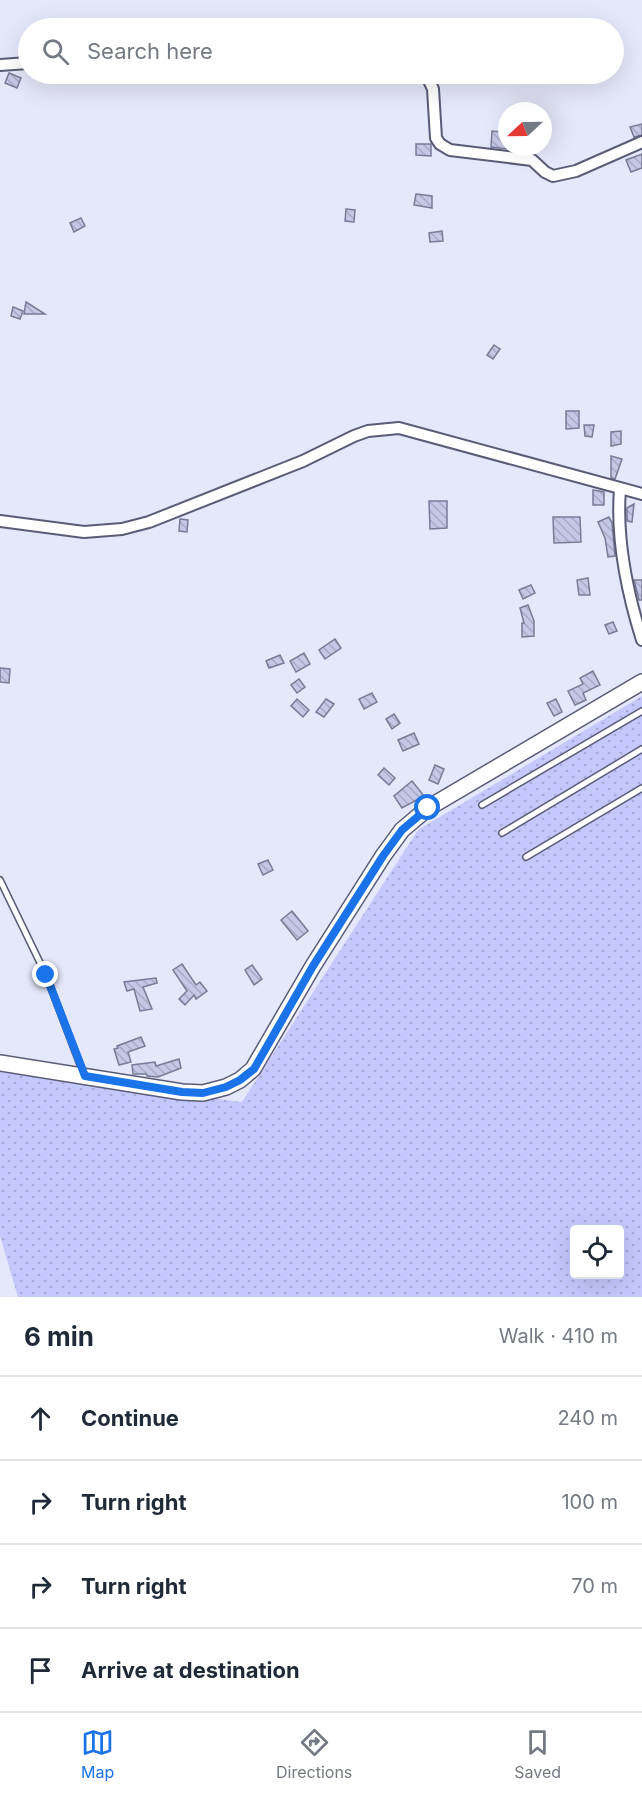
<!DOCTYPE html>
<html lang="en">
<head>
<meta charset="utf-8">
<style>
	:root { --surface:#fff; --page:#f6f6f7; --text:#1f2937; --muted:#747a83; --line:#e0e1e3; --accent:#1a73e8 }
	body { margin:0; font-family:Inter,sans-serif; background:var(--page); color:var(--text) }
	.controls { position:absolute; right:18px; bottom:18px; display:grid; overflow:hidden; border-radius:6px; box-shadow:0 6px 24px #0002 }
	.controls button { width:54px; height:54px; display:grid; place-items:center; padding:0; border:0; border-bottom:2px solid var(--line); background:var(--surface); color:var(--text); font:30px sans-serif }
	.compass { position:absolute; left:498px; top:102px; width:54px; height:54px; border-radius:50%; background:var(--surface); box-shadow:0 6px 24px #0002; rotate:248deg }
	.stop { position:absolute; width:18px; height:18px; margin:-14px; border:4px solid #1a73e8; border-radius:50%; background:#fff }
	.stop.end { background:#1a73e8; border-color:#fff; box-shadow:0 2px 6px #0008 }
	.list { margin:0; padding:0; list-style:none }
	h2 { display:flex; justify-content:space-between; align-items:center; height:78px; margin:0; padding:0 24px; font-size:26px }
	h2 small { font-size:20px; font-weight:400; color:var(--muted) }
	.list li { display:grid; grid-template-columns:39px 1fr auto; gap:18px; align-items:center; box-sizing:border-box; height:84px; padding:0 24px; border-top:2px solid var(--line) }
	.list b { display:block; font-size:22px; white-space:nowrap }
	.list em { font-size:20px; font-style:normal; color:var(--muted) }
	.icon { flex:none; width:33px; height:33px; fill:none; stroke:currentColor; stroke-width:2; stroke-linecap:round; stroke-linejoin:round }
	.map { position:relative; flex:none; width:642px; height:1297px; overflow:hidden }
	.search { position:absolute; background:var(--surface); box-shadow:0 6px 24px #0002; left:18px; right:18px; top:18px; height:66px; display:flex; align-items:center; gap:15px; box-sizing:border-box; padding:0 21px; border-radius:33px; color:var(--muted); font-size:22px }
	.sheet { height:414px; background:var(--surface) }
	nav { display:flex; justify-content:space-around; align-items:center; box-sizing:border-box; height:84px; border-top:2px solid var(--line); background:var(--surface); font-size:16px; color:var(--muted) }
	nav a { display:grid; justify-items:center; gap:3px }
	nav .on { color:var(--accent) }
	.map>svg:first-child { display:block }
</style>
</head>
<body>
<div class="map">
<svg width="642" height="1297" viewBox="0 0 642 1297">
	<defs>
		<pattern id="grass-dots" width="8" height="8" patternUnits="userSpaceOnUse" patternTransform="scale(1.5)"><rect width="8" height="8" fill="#c4c8fd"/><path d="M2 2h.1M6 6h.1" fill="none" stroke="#a8abd9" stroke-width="1.8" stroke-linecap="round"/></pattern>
		<pattern id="building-back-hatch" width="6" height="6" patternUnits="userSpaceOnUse" patternTransform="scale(1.5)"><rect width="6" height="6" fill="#c5c7e6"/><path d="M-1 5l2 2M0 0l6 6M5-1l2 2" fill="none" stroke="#a8aac5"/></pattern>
	</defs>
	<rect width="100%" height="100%" fill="#e5e7fa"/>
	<path fill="url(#grass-dots)" fill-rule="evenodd" d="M642 696V1297H18L0 1236V1072L242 1102 418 830ZM574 1230H620V1274H574Z"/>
	<g fill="url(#building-back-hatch)" stroke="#797b97" stroke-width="1.5">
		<polygon points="9,73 21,78 17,88 5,83"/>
		<polygon points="642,124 642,135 634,137 630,127"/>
		<polygon points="492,131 507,133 507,149 491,147"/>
		<polygon points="416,144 431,144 431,156 416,155"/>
		<polygon points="642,154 642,168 631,172 626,160"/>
		<polygon points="416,194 432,196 432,208 414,205"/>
		<polygon points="346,209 355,210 354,222 345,221"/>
		<polygon points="81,218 85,226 74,232 70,223"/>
		<polygon points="442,231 443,241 430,242 429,233"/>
		<polygon points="26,302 45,314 24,314"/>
		<polygon points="13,307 23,311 20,319 11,316"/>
		<polygon points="494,345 500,349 493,359 487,355"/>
		<polygon points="566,411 579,411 579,428 566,429"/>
		<polygon points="584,425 594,425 592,437 585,436"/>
		<polygon points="621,431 621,444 611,446 611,432"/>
		<polygon points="611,456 622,459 615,479 611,478"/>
		<polygon points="593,490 604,492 604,505 593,505"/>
		<polygon points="429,501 447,501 447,528 430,529"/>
		<polygon points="634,504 632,522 627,521 627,508"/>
		<polygon points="553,517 580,517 581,542 554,543"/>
		<polygon points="609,517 612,523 615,556 608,557 605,538 598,522"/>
		<polygon points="180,519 188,520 187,532 179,531"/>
		<polygon points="588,578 590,595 579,595 577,580"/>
		<polygon points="634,580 642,580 642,600 639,600"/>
		<polygon points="531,585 535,593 523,599 519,590"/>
		<polygon points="528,605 534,621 534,636 522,637 522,623 524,623 520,608"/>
		<polygon points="613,622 617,631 609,634 605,625"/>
		<polygon points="335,639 341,648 325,659 319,650"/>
		<polygon points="304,653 310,664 296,672 290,661"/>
		<polygon points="280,655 284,663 269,668 266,661"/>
		<polygon points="0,668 10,669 9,683 0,682"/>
		<polygon points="593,671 600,685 583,693 586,700 575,705 568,691 583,684 580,678"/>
		<polygon points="299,679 305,687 297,693 291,685"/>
		<polygon points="372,693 377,702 364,709 359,699"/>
		<polygon points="297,699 309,710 303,717 291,706"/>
		<polygon points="326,699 334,704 324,717 316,712"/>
		<polygon points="556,699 562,712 554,716 547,703"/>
		<polygon points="394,714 400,723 392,729 386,719"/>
		<polygon points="414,733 419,744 403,751 398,740"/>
		<polygon points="435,765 444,769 438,784 429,780"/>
		<polygon points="384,768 395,778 389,785 378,775"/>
		<polygon points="412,781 424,796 402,808 394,796"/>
		<polygon points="268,860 273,870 263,875 258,864"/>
		<polygon points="292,911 308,931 297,940 281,920"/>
		<polygon points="182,964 196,985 200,982 207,991 196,999 194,995 185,1005 179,999 187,991 173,970"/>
		<polygon points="252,965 262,979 254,985 245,970"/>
		<polygon points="156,978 157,983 143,987 152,1009 140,1011 134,989 127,991 124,982"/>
		<polygon points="141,1037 145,1046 128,1052 131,1062 119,1065 114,1049 118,1048 117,1046"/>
		<polygon points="179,1059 181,1068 158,1077 147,1076 146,1074 133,1074 132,1065 155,1062 156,1066"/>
	</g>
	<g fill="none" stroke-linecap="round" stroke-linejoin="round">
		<g stroke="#5a5c77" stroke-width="8">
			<g id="lane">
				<polyline points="482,805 642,711"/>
				<polyline points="502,833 642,749"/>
				<polyline points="526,857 642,788"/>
				<polyline points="0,880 46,975 84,1075"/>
			</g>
		</g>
		<g stroke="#5a5c77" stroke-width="14">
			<g id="street">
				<polyline points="0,65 28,63"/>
				<polyline points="426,74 433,89 436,138 440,144 450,150 532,160 545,172 553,176 576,171 642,142"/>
				<path d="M620 489C616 539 627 592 642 640"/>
				<polyline points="0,521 84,532 122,529 149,522 303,461 354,436 368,431 399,428 642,494"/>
			</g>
		</g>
		<g stroke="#5a5c77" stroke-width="18">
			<polyline id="secondary" points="0,1063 182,1092 203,1093 226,1087 240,1080 253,1069 313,966 383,856 402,830 428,808 642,682"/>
		</g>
		<use href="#lane" stroke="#fff" stroke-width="5"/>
		<use href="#street" stroke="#fff" stroke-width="10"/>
		<use href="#secondary" stroke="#fff" stroke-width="15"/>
	</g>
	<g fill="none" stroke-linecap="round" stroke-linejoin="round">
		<polyline stroke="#1a73e8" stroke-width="8" points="46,975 85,1076 182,1092 203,1093 226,1087 240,1080 254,1069 313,966 383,856 402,830 428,808"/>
	</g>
</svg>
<div class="controls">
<button><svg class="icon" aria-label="locate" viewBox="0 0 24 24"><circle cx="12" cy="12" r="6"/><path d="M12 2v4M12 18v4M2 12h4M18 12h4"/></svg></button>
</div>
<svg class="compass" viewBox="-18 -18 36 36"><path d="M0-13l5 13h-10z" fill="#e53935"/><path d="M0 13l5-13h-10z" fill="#747a83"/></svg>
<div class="stop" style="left:428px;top:808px"></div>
<div class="stop end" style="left:46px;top:975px"></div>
<div class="search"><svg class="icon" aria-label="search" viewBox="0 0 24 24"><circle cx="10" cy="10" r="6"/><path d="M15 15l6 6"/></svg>Search here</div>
</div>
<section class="sheet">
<h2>6 min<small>Walk · 410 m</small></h2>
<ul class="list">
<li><svg class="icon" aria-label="ahead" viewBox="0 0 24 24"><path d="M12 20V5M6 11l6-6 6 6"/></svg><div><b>Continue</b></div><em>240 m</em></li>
<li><svg class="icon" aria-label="right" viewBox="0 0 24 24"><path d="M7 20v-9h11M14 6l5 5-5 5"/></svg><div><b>Turn right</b></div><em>100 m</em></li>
<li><svg class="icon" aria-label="right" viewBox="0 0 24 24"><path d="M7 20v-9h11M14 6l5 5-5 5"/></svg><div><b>Turn right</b></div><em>70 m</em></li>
<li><svg class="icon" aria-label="arrive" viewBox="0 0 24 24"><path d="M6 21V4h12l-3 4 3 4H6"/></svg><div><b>Arrive at destination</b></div></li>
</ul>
</section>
<nav>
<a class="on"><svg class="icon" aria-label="map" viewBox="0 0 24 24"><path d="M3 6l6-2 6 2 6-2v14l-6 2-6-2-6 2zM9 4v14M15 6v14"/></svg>Map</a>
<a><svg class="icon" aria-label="directions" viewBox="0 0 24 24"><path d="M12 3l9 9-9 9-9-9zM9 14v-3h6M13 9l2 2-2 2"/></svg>Directions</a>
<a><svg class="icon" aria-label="saved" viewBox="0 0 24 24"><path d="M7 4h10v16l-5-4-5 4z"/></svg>Saved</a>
</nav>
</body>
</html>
